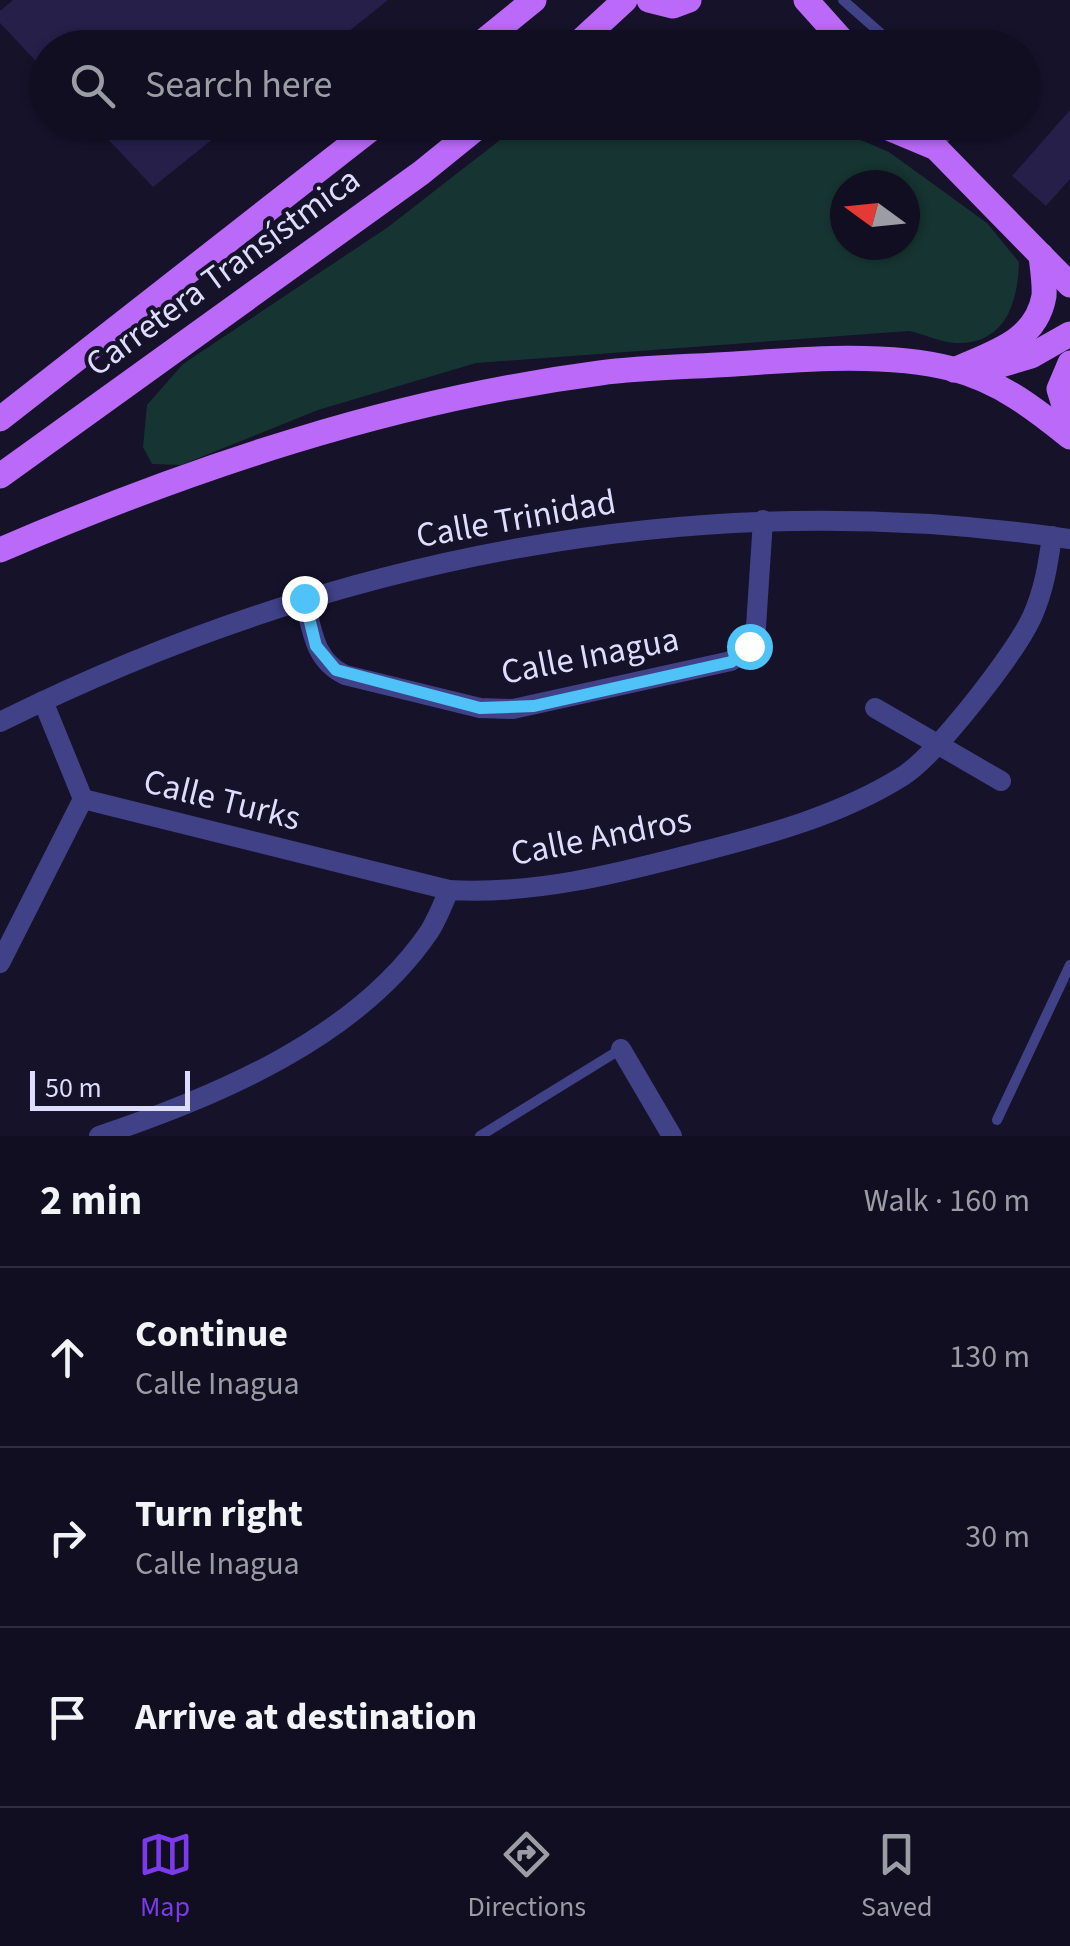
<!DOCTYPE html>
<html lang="en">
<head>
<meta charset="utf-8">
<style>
	:root { --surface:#100e20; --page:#191729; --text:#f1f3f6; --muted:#9c9ca5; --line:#302e3e; --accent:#7c3aed }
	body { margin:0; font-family:"Source Sans 3",sans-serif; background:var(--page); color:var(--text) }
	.compass { position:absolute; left:830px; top:170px; width:90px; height:90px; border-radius:50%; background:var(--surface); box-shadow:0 2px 8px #0004; rotate:285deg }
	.scale { position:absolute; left:30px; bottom:25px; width:160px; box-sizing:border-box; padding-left:10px; border:5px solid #dfddfd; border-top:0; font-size:28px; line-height:35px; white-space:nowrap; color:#dfddfd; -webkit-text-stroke:8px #15122a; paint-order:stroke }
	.stop { position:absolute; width:30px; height:30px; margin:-22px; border:8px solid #4fc3f7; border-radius:50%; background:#fff }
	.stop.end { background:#4fc3f7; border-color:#fff; box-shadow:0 2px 10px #0008 }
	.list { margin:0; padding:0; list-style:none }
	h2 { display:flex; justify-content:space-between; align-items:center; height:130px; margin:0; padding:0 40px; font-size:42px }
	h2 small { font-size:32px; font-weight:400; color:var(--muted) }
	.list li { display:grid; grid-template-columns:65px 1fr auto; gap:30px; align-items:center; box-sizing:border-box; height:180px; padding:0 40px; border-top:2px solid var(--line) }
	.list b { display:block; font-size:38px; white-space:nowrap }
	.list p { margin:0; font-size:32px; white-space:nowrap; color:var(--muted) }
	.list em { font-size:32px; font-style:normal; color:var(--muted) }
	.icon { flex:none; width:55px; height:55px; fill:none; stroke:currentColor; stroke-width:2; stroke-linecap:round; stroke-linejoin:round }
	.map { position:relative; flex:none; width:1070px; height:1136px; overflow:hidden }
	.search { position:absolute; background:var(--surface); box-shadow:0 2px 8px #0004; left:30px; right:30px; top:30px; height:110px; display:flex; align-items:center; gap:25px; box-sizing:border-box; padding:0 35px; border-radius:55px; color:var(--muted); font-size:38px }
	.sheet { height:670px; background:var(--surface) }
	nav { display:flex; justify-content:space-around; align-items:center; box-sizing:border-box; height:140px; border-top:2px solid var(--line); background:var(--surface); font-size:28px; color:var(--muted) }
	nav a { display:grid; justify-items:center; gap:5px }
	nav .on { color:var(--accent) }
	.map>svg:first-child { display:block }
</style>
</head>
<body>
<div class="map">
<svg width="1070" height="1136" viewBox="0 0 1070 1136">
	<rect width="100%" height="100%" fill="#15122a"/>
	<path fill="#163431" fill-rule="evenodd" d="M522 123H821L889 152 987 223 1019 262C1018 303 1005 345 955 343 940 342 923 334 909 331L476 363 318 410 181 465 152 464 143 447 147 405 183 364 388 227ZM845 185H905V245H845Z"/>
	<g fill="#251f4a">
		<polygon points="13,0 388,0 328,48 48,48 48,74 0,23 0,11"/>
		<polygon points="1070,110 1070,179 1046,206 1012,176"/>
		<polygon points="92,122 234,122 153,187"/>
	</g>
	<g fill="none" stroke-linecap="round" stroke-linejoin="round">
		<g stroke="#404187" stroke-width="10">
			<polyline points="843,0 885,37"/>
			<polyline points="937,147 956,125"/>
			<polyline points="997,1120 1070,965"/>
			<polyline points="480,1136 621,1049"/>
		</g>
		<g stroke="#404187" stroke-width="20">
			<path d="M304 598C312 628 313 660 345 675L480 708 513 709 731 661 749 646 756 627 763 520"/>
			<polyline points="43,701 83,799 449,890"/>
			<polyline points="875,708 1001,781"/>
			<path d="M0 722C334 556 700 484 1070 539"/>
			<polyline points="0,963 83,799"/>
			<polyline points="621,1049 672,1136"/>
			<path d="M99 1136C216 1097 357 1038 429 932 437 920 443 904 449 890 533 895 616 874 696 853 767 835 841 815 903 776 936 755 1015 654 1032 617 1044 590 1048 565 1052 536"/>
		</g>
		<g stroke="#ba69f8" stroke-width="25">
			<polyline points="649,0 673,6 689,0"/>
			<polyline points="806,0 849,48"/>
			<polyline points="475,48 534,0"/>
			<polyline points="573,48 625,0"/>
			<polyline points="874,122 936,148 1070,285"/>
			<polyline points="1070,363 1059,389 1070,425"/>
			<polyline points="994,367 1031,356 1070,334"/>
			<path d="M954 370C992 353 1036 342 1044 296 1045 283 1042 267 1041 255"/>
			<polyline points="0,419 380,122"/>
			<polyline points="0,476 421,173 484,122"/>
			<path d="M0 550C191 468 393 400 600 373 644 367 690 367 735 364 803 359 887 352 953 369 999 381 1034 408 1070 437"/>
		</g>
	</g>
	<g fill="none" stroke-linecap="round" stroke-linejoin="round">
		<polyline stroke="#4fc3f7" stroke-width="12" points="304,598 316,646 336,670 480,708 534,706 731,662 749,646"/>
	</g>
	<g text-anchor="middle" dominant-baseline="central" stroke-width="8" stroke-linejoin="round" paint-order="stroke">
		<g font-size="35" fill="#dfddfd" stroke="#15122a">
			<text transform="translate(223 272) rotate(-36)">Carretera Transístmica</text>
			<text transform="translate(516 519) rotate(-10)">Calle Trinidad</text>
			<text transform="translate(590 656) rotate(-11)">Calle Inagua</text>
			<text transform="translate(222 800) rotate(14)">Calle Turks</text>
			<text transform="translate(601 837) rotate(-11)">Calle Andros</text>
		</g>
	</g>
</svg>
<svg class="compass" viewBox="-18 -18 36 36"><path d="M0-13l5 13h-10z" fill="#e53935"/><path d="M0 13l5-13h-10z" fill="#9c9ca5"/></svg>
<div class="scale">50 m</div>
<div class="stop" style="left:749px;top:646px"></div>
<div class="stop end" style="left:304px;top:598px"></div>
<div class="search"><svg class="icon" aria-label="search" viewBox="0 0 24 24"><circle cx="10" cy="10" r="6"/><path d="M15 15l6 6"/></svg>Search here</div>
</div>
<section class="sheet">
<h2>2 min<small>Walk · 160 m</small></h2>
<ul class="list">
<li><svg class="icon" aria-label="ahead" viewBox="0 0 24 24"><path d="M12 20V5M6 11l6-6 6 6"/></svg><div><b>Continue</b><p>Calle Inagua</p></div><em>130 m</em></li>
<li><svg class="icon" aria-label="right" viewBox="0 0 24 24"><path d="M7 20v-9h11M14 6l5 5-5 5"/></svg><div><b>Turn right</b><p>Calle Inagua</p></div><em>30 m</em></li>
<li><svg class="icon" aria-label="arrive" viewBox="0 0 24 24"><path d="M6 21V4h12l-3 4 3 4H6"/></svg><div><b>Arrive at destination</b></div></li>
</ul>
</section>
<nav>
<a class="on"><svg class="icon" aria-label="map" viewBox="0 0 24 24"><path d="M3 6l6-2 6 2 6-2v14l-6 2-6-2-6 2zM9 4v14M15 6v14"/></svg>Map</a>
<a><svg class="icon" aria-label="directions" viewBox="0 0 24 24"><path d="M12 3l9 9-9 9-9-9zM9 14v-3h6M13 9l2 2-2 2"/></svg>Directions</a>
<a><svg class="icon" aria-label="saved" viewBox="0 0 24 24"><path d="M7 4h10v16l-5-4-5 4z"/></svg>Saved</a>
</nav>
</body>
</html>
